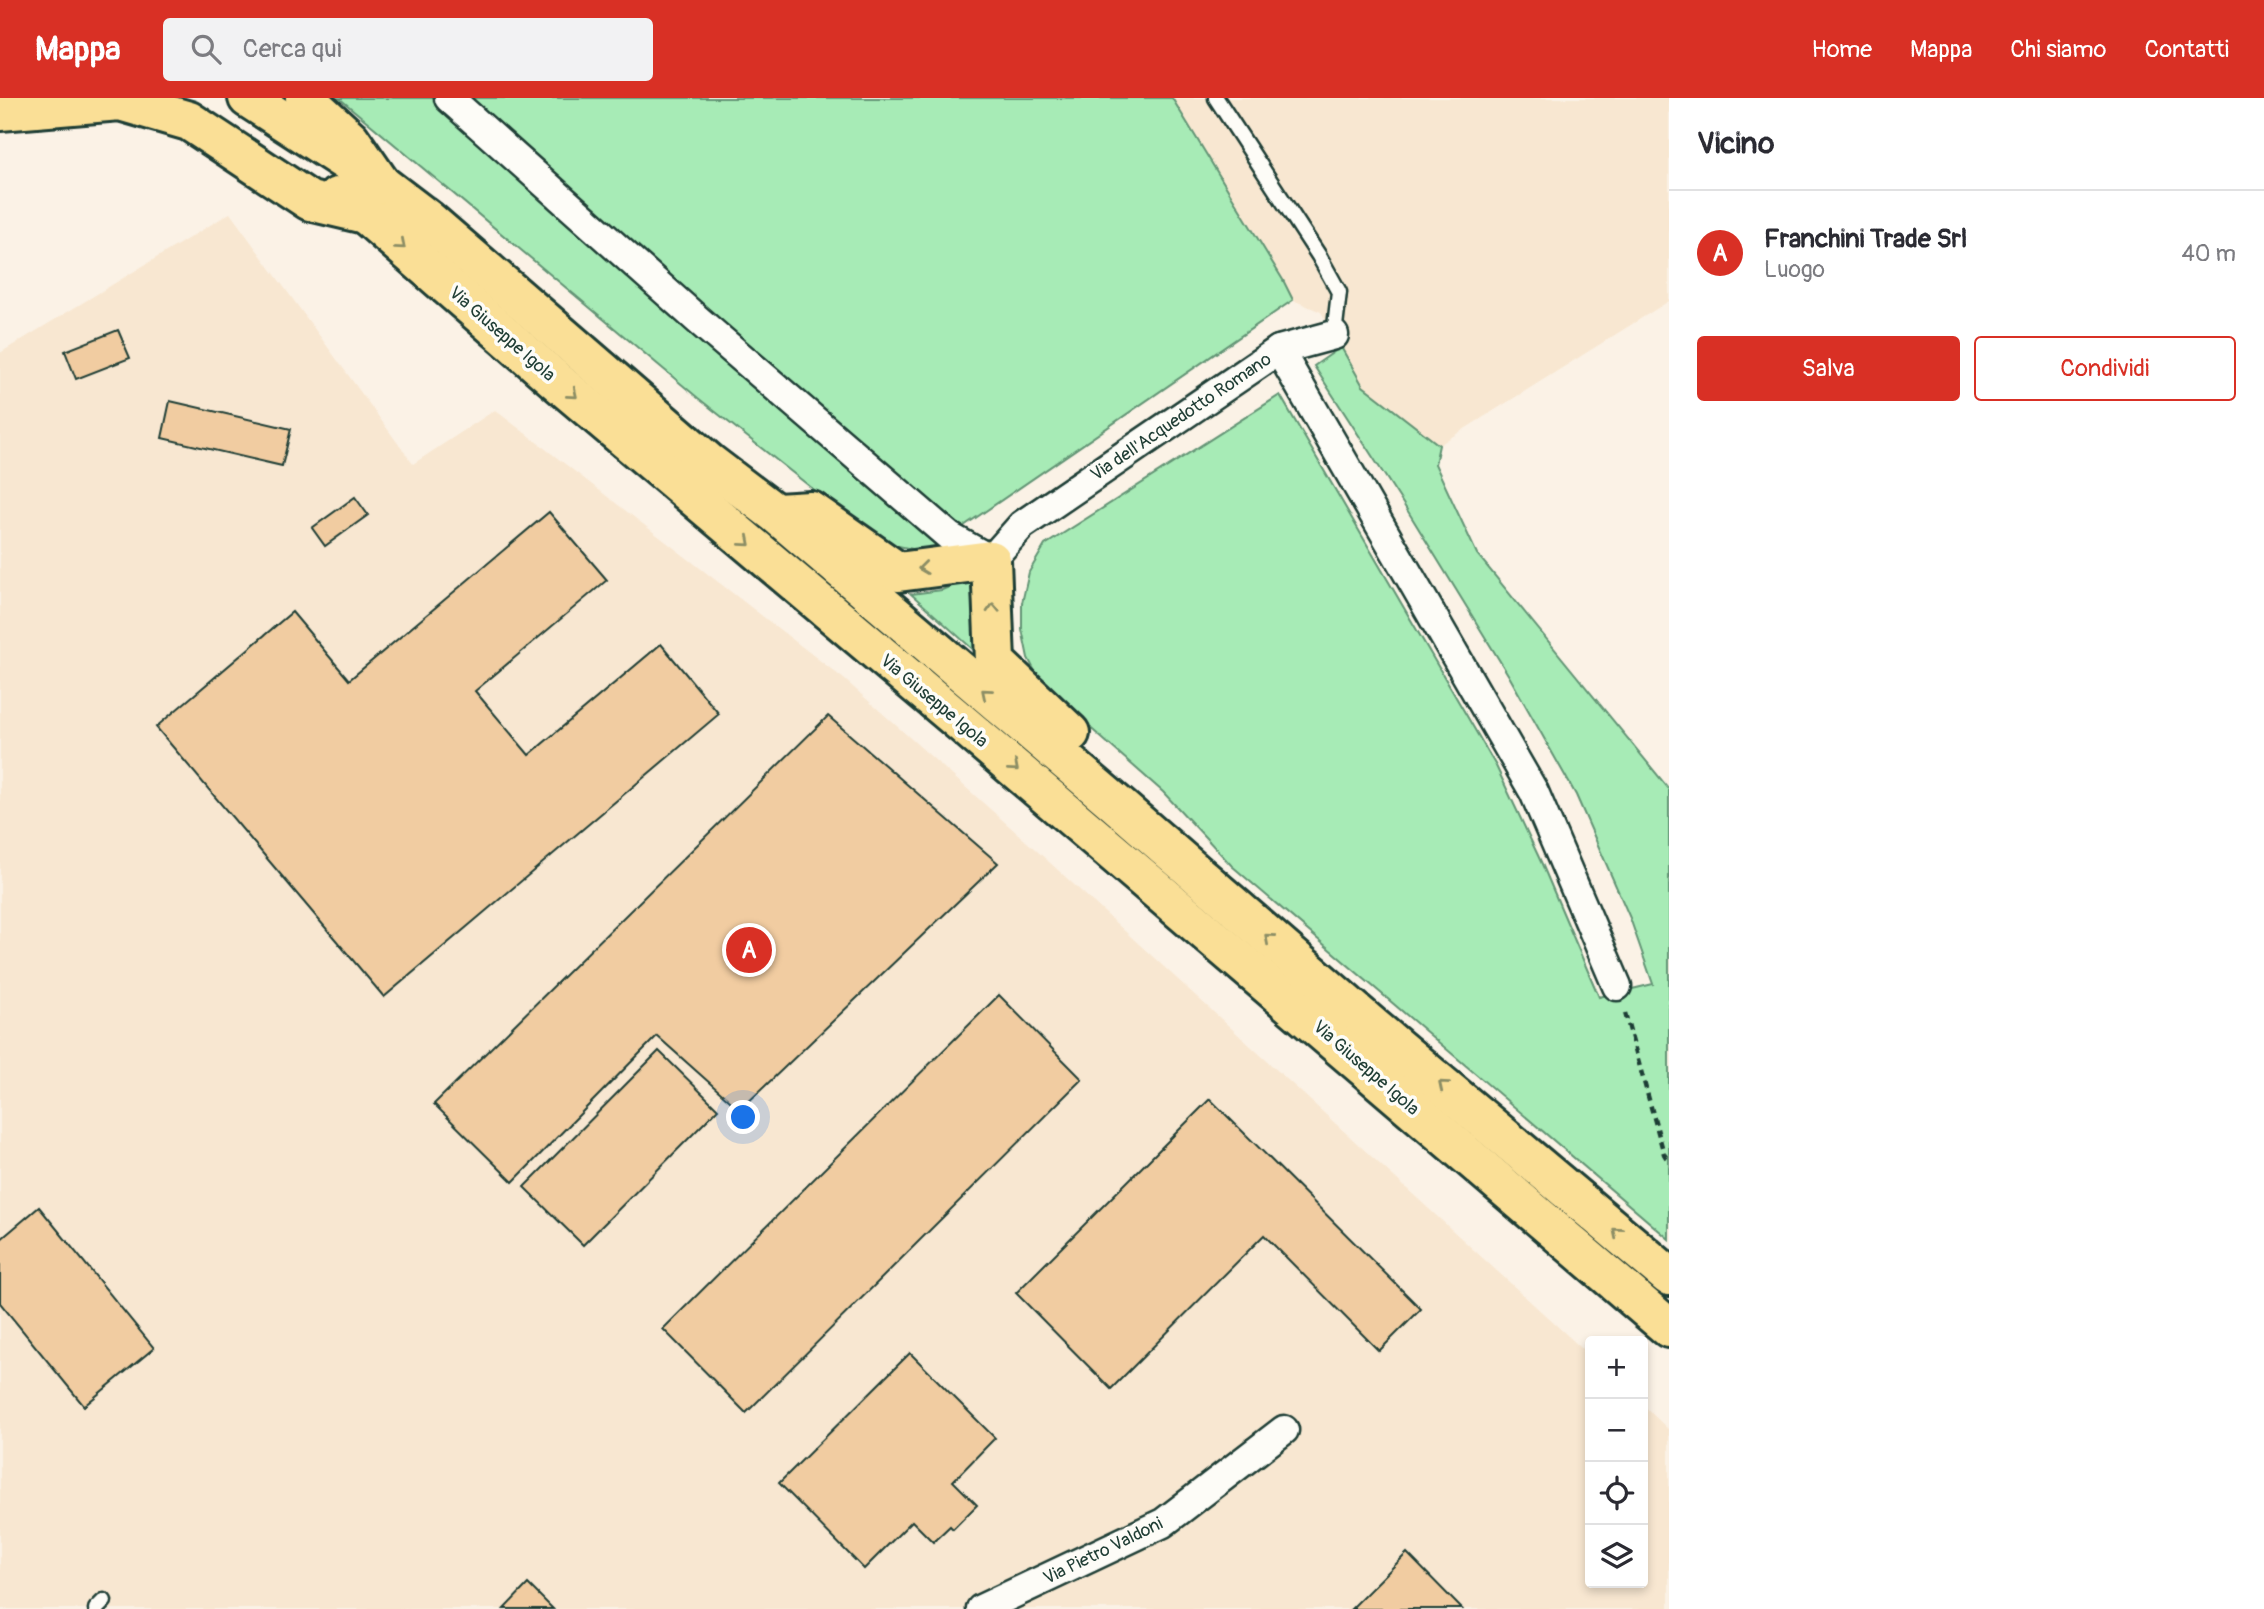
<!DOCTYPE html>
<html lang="it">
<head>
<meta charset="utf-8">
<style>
	:root { --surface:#fff; --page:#f2f2f3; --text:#2b2b33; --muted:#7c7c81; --line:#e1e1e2; --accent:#d93025 }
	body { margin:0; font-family:Pangolin,sans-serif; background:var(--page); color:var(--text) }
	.controls { position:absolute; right:21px; bottom:21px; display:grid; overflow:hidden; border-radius:7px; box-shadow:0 4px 10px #0003 }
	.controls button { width:63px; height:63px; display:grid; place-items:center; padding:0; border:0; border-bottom:2px solid var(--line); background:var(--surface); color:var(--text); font:35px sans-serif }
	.you { position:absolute; left:744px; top:1020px; width:24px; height:24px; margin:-18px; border:5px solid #fff; border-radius:50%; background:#1a73e8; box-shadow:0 0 0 10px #1a73e833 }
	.badge { display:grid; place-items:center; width:46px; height:46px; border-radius:50%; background:var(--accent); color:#fff; font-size:23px; font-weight:700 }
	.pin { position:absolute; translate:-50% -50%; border:4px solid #fff; box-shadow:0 2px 7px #0006 }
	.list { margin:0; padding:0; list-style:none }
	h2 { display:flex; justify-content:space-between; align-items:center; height:91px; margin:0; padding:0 28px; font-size:30px }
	h2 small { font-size:23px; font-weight:400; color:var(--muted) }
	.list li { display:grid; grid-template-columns:46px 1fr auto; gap:21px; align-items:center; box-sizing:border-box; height:126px; padding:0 28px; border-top:2px solid var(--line) }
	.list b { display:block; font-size:26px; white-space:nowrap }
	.list p { margin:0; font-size:23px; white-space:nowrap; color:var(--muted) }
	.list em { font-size:23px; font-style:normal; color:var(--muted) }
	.actions { display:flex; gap:14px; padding:21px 28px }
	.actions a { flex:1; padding:16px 0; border:2px solid var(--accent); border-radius:7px; text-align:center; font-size:24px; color:var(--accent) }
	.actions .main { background:var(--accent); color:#fff }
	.icon { flex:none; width:38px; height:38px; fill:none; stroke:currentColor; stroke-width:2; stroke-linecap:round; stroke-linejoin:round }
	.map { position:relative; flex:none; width:1669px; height:1511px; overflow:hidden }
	header { display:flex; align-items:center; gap:42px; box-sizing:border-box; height:98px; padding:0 35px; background:var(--accent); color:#fff }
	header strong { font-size:33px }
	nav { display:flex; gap:38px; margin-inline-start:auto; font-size:24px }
	.search { width:490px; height:63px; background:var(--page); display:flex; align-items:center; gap:18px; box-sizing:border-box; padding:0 24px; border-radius:7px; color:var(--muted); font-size:26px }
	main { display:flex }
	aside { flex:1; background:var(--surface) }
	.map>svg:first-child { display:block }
</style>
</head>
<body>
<header>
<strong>Mappa</strong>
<div class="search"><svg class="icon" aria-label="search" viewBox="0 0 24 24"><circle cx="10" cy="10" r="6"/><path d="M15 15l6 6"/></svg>Cerca qui</div>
<nav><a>Home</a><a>Mappa</a><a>Chi siamo</a><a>Contatti</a></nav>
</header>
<main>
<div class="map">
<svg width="1669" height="1511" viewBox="0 0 1669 1511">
	<rect width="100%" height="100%" fill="#fbf2e6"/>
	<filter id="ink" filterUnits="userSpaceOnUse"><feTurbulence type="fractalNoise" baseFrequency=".0143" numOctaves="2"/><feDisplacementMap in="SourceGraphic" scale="14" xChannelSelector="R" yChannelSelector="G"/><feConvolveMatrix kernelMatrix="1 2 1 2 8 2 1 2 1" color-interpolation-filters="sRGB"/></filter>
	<g filter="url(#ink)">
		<g fill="#f8e7d1">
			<polygon points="1172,0 1669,0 1669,203 1439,347 1363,288 1321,214 1293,202 1283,182"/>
			<polygon points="230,115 413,366 495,312 844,581 1036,752 1590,1258 1590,1485 1643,1485 1643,1307 1669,1332 1669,1511 0,1511 0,255"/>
		</g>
		<g fill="#a7ebb6" stroke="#639475" stroke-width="2">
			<polygon points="339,0 1172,0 1283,182 1293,202 926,454 880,444 698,300"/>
			<polygon points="1341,249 1363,288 1439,347 1435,366 1477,456 1669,691 1669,1141 1232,768 1163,694 1069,611 1039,581 1028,560 1022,531 1022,505 1029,474 1045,447 1280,297 1496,668 1542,766 1599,899 1653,886 1630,820 1576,697 1509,578 1409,415 1314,268"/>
			<polygon points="966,482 981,497 977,555 911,496 942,492"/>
		</g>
		<g fill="#f1cca1" stroke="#1f3d34" stroke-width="2">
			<polygon points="118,232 130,260 76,281 65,253"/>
			<polygon points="170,303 291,331 282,368 162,340"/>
			<polygon points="355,399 368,417 325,448 312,430"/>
			<polygon points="549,414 607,482 475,593 529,657 661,546 719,616 384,899 156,629 292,514 349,582"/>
			<polygon points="828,618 998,765 740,1012 657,938 513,1084 434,1006"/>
			<polygon points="999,897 1082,981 746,1315 663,1231"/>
			<polygon points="659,953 718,1011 583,1147 524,1089"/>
			<polygon points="1210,1001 1421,1211 1379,1253 1264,1137 1111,1291 1016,1195"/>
			<polygon points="39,1109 154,1250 84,1308 0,1205 0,1142"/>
			<polygon points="910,1255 995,1340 953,1383 977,1407 953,1431 950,1428 933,1444 912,1423 864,1471 779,1385"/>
			<polygon points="1407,1455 1462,1511 1351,1511"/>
			<polygon points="528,1486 553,1511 504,1511"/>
		</g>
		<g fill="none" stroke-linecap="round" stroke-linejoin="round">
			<g stroke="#1f3d34" stroke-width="19">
				<g id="lane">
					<polyline points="1216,0 1319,158 1339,194 1334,237"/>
					<polyline points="96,1511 104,1503"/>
				</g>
			</g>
			<g stroke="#1f3d34" stroke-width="33">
				<g id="street">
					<polyline points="449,0 698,222 950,439 991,462 1022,427 1279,252 1334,237"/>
					<polyline points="1279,252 1534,694 1617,888"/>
					<polyline points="981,1511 1163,1425 1284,1332"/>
				</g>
			</g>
			<g stroke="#1f3d34" stroke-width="44">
				<g id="primary">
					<polyline points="248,0 381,86 427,121 709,365 775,415 1114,704 1373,929 1669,1178"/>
					<polyline points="337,99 365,116 559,285 964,627 1669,1230"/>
					<polyline points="777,415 811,413 898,474 991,462 995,564 1070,635"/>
				</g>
			</g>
			<g stroke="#1f3d34" stroke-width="44">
				<g id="highway">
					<polyline points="305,0 350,41 381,86"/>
					<polyline points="0,13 120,3 189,23 310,103 365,116"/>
				</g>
			</g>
			<polyline stroke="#1f3d34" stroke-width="4.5" stroke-dasharray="7 5" stroke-linecap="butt" points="1625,915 1664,1056 1669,1064"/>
			<use href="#lane" stroke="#fdfcf7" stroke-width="14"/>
			<use href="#street" stroke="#fdfcf7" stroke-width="28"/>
			<use href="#primary" stroke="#fadf96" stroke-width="38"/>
			<use href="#highway" stroke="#fadf96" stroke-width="38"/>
		</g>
		<defs><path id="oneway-chevron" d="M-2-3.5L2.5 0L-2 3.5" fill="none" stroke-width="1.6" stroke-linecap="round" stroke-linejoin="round" transform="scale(1.75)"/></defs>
		<g stroke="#8c8e65">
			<use href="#oneway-chevron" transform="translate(401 147) rotate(41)"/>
			<use href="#oneway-chevron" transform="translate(573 296) rotate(40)"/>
			<use href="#oneway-chevron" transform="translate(746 444) rotate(41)"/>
			<use href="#oneway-chevron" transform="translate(923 470) rotate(173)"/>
			<use href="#oneway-chevron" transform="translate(993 510) rotate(-92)"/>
			<use href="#oneway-chevron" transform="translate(986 595) rotate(-140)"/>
			<use href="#oneway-chevron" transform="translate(1014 669) rotate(41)"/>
			<use href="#oneway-chevron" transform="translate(1269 840) rotate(-139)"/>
			<use href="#oneway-chevron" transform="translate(1443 987) rotate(-140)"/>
			<use href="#oneway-chevron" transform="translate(1617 1134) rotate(-140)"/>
		</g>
	</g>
	<g text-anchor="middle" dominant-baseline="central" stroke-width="7" stroke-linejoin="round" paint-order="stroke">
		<g font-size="18" fill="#1f3d34" stroke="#fdfcf7">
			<text transform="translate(502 236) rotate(41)">Via Giuseppe Igola</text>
			<text transform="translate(1181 319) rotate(-34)">Via dell'Acquedotto Romano</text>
			<text transform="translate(934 603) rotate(40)">Via Giuseppe Igola</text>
			<text transform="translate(1366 970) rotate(41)">Via Giuseppe Igola</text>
			<text transform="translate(1103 1453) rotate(-26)">Via Pietro Valdoni</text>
		</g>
	</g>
</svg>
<div class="controls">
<button>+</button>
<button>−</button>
<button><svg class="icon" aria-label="locate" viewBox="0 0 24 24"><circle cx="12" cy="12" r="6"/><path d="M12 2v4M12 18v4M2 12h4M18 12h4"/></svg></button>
<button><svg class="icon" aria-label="layers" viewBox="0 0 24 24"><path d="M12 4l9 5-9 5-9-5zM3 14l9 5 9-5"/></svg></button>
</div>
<div class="you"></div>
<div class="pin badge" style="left:749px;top:852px">A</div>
</div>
<aside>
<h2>Vicino<small></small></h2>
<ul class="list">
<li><span class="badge">A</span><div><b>Franchini Trade Srl</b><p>Luogo</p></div><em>40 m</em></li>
</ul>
<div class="actions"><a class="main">Salva</a><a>Condividi</a></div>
</aside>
</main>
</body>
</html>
